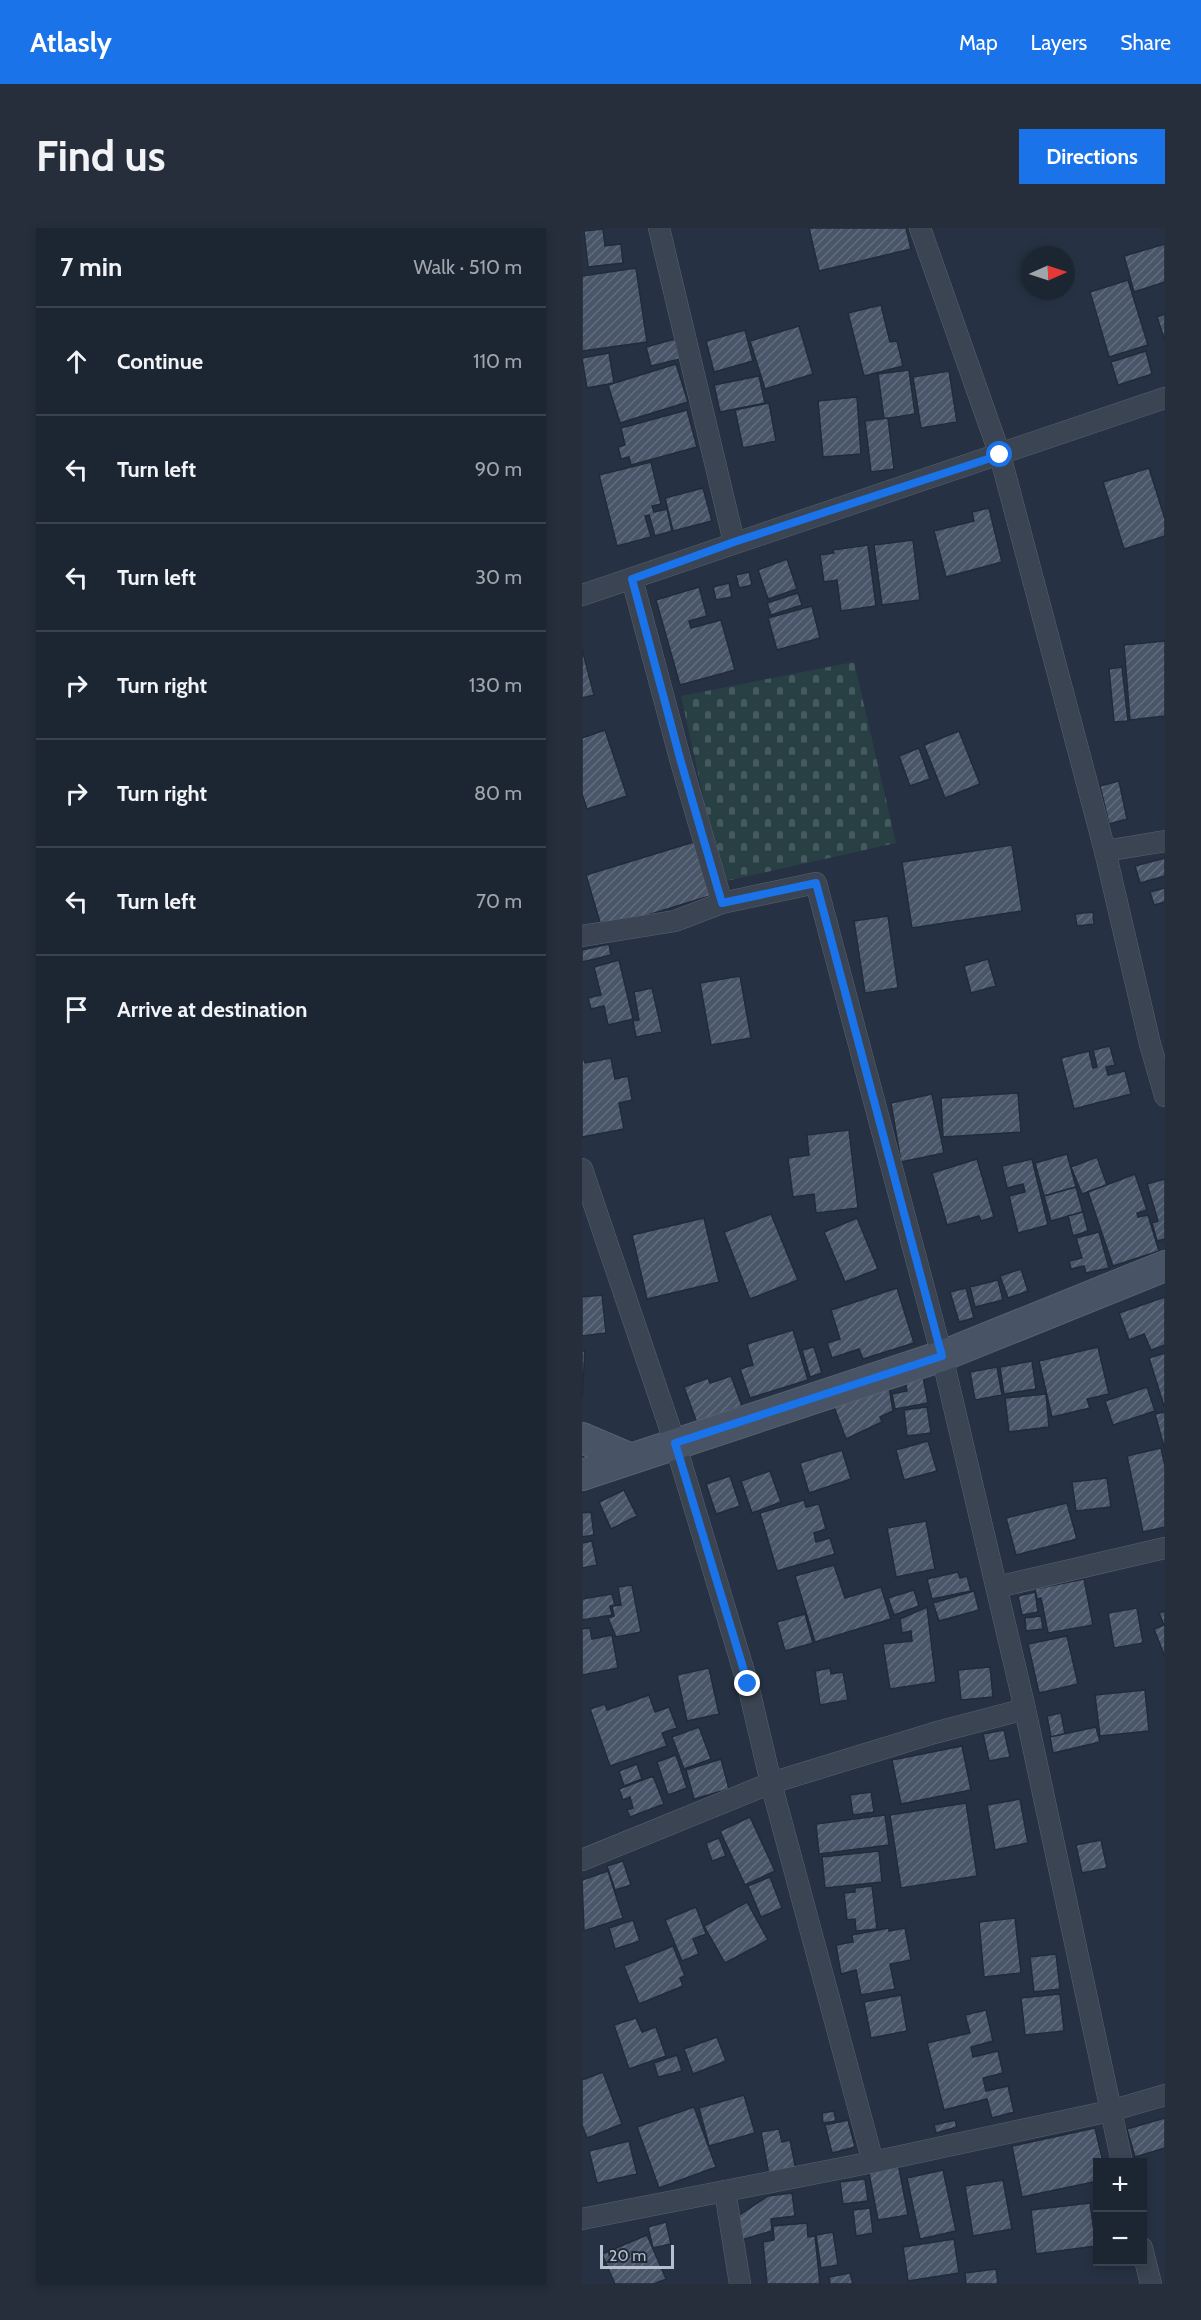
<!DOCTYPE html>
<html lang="en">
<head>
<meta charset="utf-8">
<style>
	:root { --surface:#1c2632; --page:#252e3a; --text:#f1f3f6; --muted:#a0a5ac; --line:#3a434d; --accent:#1a73e8 }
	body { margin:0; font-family:Cabin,sans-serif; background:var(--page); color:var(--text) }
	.controls { position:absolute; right:18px; bottom:18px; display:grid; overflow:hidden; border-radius:0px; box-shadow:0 3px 9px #0003 }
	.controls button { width:54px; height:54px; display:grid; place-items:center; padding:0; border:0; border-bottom:2px solid var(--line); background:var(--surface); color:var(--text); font:30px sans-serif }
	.compass { position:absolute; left:439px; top:18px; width:54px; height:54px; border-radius:50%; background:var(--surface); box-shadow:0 3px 9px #0003; rotate:87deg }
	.scale { position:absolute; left:18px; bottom:15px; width:74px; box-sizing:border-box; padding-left:6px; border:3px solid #b7bfcc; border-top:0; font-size:16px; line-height:21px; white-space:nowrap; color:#b7bfcc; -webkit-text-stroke:4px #1f2938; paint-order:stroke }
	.stop { position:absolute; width:18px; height:18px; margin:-14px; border:4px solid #1a73e8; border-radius:50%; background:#fff }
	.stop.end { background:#1a73e8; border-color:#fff; box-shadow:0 2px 6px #0008 }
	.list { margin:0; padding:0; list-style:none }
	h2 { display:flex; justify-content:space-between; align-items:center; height:78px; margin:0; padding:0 24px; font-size:26px }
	h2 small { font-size:20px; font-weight:400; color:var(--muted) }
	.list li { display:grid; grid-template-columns:39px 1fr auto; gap:18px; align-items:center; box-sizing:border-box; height:108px; padding:0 24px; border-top:2px solid var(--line) }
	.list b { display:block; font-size:22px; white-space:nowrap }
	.list em { font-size:20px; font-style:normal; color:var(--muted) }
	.icon { flex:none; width:33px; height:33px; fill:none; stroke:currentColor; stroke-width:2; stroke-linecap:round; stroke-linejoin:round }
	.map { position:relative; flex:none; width:583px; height:2056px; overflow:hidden; border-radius:0px }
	header { display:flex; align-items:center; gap:36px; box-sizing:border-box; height:84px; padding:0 30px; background:var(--accent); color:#fff }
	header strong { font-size:28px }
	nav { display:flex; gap:33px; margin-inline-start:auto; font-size:21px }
	.intro { display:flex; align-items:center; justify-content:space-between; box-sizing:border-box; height:144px; padding:0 36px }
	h1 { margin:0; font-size:42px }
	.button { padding:15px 27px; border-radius:0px; background:var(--accent); color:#fff; font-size:21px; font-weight:700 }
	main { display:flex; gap:36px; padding:0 36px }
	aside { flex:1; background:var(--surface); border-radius:0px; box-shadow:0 3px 9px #0003 }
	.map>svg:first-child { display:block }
</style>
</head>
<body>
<header>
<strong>Atlasly</strong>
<nav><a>Map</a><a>Layers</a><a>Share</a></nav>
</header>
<div class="intro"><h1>Find us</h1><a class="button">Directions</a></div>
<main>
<aside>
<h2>7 min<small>Walk · 510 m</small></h2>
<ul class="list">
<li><svg class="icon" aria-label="ahead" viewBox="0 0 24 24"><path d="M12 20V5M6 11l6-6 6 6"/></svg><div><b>Continue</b></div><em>110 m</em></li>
<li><svg class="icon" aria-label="left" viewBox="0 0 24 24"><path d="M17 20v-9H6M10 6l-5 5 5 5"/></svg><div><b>Turn left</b></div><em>90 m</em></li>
<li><svg class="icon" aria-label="left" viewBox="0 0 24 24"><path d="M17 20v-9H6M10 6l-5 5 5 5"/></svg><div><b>Turn left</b></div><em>30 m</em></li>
<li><svg class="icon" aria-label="right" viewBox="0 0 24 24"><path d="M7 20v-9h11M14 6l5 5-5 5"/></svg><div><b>Turn right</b></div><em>130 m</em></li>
<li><svg class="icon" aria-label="right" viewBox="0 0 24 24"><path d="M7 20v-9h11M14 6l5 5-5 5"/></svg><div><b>Turn right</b></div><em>80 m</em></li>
<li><svg class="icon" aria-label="left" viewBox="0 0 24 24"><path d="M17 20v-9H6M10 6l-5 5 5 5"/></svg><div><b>Turn left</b></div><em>70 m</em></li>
<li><svg class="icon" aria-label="arrive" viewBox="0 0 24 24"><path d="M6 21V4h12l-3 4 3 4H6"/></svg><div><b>Arrive at destination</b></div></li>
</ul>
</aside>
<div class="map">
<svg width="583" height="2056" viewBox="0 0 583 2056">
	<defs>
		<pattern id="cemetery-stones" width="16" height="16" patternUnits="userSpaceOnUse" patternTransform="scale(1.5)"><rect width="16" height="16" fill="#284044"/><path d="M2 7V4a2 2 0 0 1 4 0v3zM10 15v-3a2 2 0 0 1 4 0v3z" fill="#455a5e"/></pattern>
		<pattern id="building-hatch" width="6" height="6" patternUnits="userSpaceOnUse" patternTransform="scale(1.5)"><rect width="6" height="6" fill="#495669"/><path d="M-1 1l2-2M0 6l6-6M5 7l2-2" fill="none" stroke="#616c7d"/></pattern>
	</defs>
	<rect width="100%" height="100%" fill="#263243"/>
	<polygon fill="url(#cemetery-stones)" points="272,434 314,615 140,654 99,468"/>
	<g fill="url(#building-hatch)" stroke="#212b3a" stroke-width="1.5">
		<polygon points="227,0 324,0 329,21 237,43"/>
		<polygon points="21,1 23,18 39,16 41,35 6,39 2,3"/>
		<polygon points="583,16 583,54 552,64 542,28"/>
		<polygon points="54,40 65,114 0,123 0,48"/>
		<polygon points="546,52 566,117 527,129 508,64"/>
		<polygon points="299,77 308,114 315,113 321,138 282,148 266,85"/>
		<polygon points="583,86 583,113 575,89"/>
		<polygon points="217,98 231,146 183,161 168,113"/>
		<polygon points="163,102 171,133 132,144 124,113"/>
		<polygon points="93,111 98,131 69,138 64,119"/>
		<polygon points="564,123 570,146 536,157 529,134"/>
		<polygon points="27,125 32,155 5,160 0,130"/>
		<polygon points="94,136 106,174 38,195 26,157"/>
		<polygon points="327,142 333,186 302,191 296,146"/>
		<polygon points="367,143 375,194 339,200 331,149"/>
		<polygon points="177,148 183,175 138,184 132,157"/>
		<polygon points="275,169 279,226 241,229 236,173"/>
		<polygon points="187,175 194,213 161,220 153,182"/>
		<polygon points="105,182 115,219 49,237 47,229 39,231 36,219 43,217 39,200"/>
		<polygon points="306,190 312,241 289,244 283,193"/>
		<polygon points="69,234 79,276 70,278 72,284 85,281 90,303 73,308 67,287 63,288 69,309 35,318 17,247"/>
		<polygon points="567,240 583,291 583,308 542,321 521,254"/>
		<polygon points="121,260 130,293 91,303 83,270"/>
		<polygon points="407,280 420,334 364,349 352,303 392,293 390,284"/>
		<polygon points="331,312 338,372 300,377 292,317"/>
		<polygon points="286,317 294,378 259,383 255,352 242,354 238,327 252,325 251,322"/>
		<polygon points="205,331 215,361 186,371 176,342"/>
		<polygon points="167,344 170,357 157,360 154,347"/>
		<polygon points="147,355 150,369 134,372 131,359"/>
		<polygon points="117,359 125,388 107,393 109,400 139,392 153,442 98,457 74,372"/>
		<polygon points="216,365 220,377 189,387 185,375"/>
		<polygon points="230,378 238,410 195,422 186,390"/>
		<polygon points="583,413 583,488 548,492 542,417"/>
		<polygon points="0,421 12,467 0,470"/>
		<polygon points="540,439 546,493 532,494 527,441"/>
		<polygon points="23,502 45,568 5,581 0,566 0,510"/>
		<polygon points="377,503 398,556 363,570 342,517"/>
		<polygon points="337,520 348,551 328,558 317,528"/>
		<polygon points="537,553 545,591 527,596 518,558"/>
		<polygon points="115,613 131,667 20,701 4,647"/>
		<polygon points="430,617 440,683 330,700 320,634"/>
		<polygon points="583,630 583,648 558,655 553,638"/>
		<polygon points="583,660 583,674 572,677 568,664"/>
		<polygon points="511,684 512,696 495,698 493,686"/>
		<polygon points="306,688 316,760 283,765 272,693"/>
		<polygon points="27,716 29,727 0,734 0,722"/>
		<polygon points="406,731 414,758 389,765 382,738"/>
		<polygon points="37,732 51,791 26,797 22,778 9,781 6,770 19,767 12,739"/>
		<polygon points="158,748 169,810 129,817 118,755"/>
		<polygon points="70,760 80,804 54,809 51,793 57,792 52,764"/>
		<polygon points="528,818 533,837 524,839 526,847 543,843 549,866 492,881 479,830 507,823 511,840 515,839 511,822"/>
		<polygon points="29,830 33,851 46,848 50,872 37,875 42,901 0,909 0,832 2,831 3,835"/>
		<polygon points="436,865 439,904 361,909 359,870"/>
		<polygon points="350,866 362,925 319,934 309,875"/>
		<polygon points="267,902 276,980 234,985 232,966 211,969 206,930 227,927 225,907"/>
		<polygon points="485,926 494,959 462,968 453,935"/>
		<polygon points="515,929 525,957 500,966 489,939"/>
		<polygon points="395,931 412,989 399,993 397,988 365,997 350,945"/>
		<polygon points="450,931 466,997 436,1005 427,968 443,964 441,956 425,960 420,938"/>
		<polygon points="553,946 565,982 555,985 556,989 566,987 577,1023 531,1038 506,964"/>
		<polygon points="583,951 583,1011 575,1013 570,995 576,993 565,956"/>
		<polygon points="494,959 501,984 469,993 462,968"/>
		<polygon points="501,984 506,1003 491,1008 486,988"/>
		<polygon points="189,986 216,1052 168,1071 142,1004"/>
		<polygon points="122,990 137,1054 65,1071 50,1007"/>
		<polygon points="275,990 296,1041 263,1054 242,1004"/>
		<polygon points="517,1004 527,1040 504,1045 502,1038 489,1041 487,1033 500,1030 494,1010"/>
		<polygon points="439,1041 446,1063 426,1070 418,1048"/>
		<polygon points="416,1052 421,1072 393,1079 388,1059"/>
		<polygon points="315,1060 332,1115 281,1131 277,1121 250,1130 245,1115 258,1111 249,1082"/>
		<polygon points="384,1060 392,1090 377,1094 368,1064"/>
		<polygon points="20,1067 24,1105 0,1108 0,1069"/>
		<polygon points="583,1069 583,1117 569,1122 562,1106 547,1112 537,1085"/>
		<polygon points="211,1102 226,1152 168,1170 158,1141 171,1137 165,1116"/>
		<polygon points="232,1119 240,1145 228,1149 220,1122"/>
		<polygon points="516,1119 527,1166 505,1171 508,1180 470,1189 457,1133"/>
		<polygon points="0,1123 3,1123 0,1170"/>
		<polygon points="583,1125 583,1178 582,1178 567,1130"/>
		<polygon points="450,1133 454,1161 422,1166 418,1139"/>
		<polygon points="415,1139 420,1167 393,1172 388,1144"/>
		<polygon points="149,1148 160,1178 115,1195 102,1159 126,1150 128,1155"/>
		<polygon points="341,1149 346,1175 313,1181 310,1166 325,1163 323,1152"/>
		<polygon points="307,1159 311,1183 298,1189 300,1194 264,1211 252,1179"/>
		<polygon points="565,1159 573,1183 531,1197 523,1173"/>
		<polygon points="464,1166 467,1199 427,1204 423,1170"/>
		<polygon points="345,1179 349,1205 325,1208 322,1182"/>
		<polygon points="583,1184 583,1222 573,1186"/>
		<polygon points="346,1213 355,1243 322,1252 314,1222"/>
		<polygon points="579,1220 583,1238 583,1299 561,1304 545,1228"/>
		<polygon points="260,1222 269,1251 227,1265 218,1235"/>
		<polygon points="188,1243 199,1274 170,1285 159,1253"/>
		<polygon points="148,1248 158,1278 134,1286 124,1256"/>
		<polygon points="525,1250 529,1279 494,1283 490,1254"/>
		<polygon points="42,1262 55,1288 29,1301 17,1274"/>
		<polygon points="222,1272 224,1279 237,1276 244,1301 232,1305 234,1314 248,1310 253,1326 195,1343 178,1285"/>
		<polygon points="485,1275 495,1311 434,1327 424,1290"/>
		<polygon points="9,1284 12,1307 0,1309 0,1285"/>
		<polygon points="344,1293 353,1341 314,1349 305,1300"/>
		<polygon points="10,1313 15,1337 0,1340 0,1315"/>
		<polygon points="252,1337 263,1370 299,1359 309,1391 233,1414 213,1348"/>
		<polygon points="376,1344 378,1350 385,1348 389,1363 350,1371 345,1351"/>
		<polygon points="502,1351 511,1397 466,1405 459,1370 455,1371 453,1361"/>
		<polygon points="50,1357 59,1404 34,1409 26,1390 32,1388 30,1378 39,1377 36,1359"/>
		<polygon points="332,1362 337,1378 312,1387 306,1370"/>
		<polygon points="392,1363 397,1382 357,1393 351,1375"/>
		<polygon points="453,1364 456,1384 440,1387 436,1368"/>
		<polygon points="30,1366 33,1377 28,1378 30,1387 0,1392 0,1371"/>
		<polygon points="345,1379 354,1454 308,1461 301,1416 330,1413 329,1403 320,1405 318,1391"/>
		<polygon points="555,1380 561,1415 532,1420 526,1385"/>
		<polygon points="583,1383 583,1429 572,1401 582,1397 577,1385"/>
		<polygon points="223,1386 231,1415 203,1423 195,1394"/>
		<polygon points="459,1388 461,1401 444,1403 443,1390"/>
		<polygon points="8,1400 10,1411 30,1407 36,1440 0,1447 0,1401"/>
		<polygon points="485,1408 496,1456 457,1465 446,1416"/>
		<polygon points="408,1439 411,1469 379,1472 376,1442"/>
		<polygon points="127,1440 137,1486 105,1493 95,1447"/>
		<polygon points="248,1440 249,1446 261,1444 266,1472 238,1477 233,1443"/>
		<polygon points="563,1462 567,1503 518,1508 513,1467"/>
		<polygon points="67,1467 73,1484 87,1479 95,1500 80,1505 85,1518 28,1538 8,1481 23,1476 25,1482"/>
		<polygon points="479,1485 483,1506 469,1509 465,1488"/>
		<polygon points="117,1499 129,1531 102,1541 90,1509"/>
		<polygon points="514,1499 518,1514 471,1525 468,1509"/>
		<polygon points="422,1502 428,1529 407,1533 401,1506"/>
		<polygon points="380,1518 389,1562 319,1576 310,1532"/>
		<polygon points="94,1527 105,1560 86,1567 75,1534"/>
		<polygon points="139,1531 147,1561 112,1571 104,1542"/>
		<polygon points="55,1536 60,1551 42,1558 37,1543"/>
		<polygon points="71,1548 82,1576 48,1589 45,1582 51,1580 48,1569 41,1572 37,1561"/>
		<polygon points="289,1564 292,1584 271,1587 268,1567"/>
		<polygon points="438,1571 446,1615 413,1622 405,1577"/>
		<polygon points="384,1575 395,1648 319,1660 308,1587"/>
		<polygon points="303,1587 307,1617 237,1626 234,1596"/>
		<polygon points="168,1589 193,1643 163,1657 138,1603"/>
		<polygon points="137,1610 144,1628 130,1633 124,1615"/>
		<polygon points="519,1612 525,1640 500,1645 494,1617"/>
		<polygon points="297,1623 300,1654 243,1660 240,1629"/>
		<polygon points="41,1633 49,1657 33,1662 25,1638"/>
		<polygon points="26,1643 41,1690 2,1703 0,1652"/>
		<polygon points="188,1649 200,1680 179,1689 166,1658"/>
		<polygon points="290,1658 295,1701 274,1703 273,1691 265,1692 262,1665 273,1664 273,1660"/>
		<polygon points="165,1674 186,1712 143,1735 122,1698"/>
		<polygon points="114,1679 124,1706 111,1711 117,1726 100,1733 83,1692"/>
		<polygon points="433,1690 439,1745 402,1749 397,1694"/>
		<polygon points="51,1692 58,1713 33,1721 27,1700"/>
		<polygon points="307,1700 307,1703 323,1700 329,1732 308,1736 313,1761 279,1767 274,1742 259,1746 254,1717 271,1714 270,1707"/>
		<polygon points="91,1718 103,1748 98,1750 101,1758 57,1776 42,1738"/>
		<polygon points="474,1726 478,1761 452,1764 448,1729"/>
		<polygon points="478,1766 482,1803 443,1807 439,1770"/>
		<polygon points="319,1767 325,1803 289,1810 282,1774"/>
		<polygon points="404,1782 411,1813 389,1819 391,1829 416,1823 421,1845 401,1850 404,1863 426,1858 432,1884 410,1890 405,1871 362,1882 345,1815 388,1805 383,1787"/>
		<polygon points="54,1790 60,1804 74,1799 84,1828 47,1841 32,1797"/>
		<polygon points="135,1809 144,1833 111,1846 102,1821"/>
		<polygon points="95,1827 100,1843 76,1849 72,1835"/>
		<polygon points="21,1844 40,1896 5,1910 0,1897 0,1852"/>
		<polygon points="162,1867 173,1905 127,1918 117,1880"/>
		<polygon points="112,1879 134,1939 77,1960 55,1899"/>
		<polygon points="252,1883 254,1893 241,1895 240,1885"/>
		<polygon points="583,1890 583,1920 553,1929 545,1901"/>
		<polygon points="266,1892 273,1919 250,1925 243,1897"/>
		<polygon points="373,1892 375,1899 354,1905 352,1897"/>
		<polygon points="513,1900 521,1934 516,1934 516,1953 440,1969 430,1918"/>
		<polygon points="197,1901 200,1914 208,1912 214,1942 187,1947 179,1904"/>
		<polygon points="47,1913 55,1946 15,1955 7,1923"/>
		<polygon points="316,1935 326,1987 296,1992 286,1940"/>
		<polygon points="361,1942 374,2003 338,2011 325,1950"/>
		<polygon points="283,1951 286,1973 261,1976 258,1954"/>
		<polygon points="421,1952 430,2001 391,2008 383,1958"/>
		<polygon points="210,1965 213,1988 189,1991 190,2003 159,2012 156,1988 186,1968"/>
		<polygon points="508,1975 514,2018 454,2026 449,1982"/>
		<polygon points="288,1980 291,2005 274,2008 271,1982"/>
		<polygon points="84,1994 89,2016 71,2020 66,1999"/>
		<polygon points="225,1995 226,2009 233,2008 238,2056 185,2056 181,2014 192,2012 191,1998"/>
		<polygon points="251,2004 256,2037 239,2040 234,2007"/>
		<polygon points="65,2007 84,2051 72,2056 33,2056 20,2026"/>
		<polygon points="372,2011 377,2045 326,2053 321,2019"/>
		<polygon points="414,2041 416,2056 384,2056 383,2045"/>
		<polygon points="268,2045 271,2056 248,2056 247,2049"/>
	</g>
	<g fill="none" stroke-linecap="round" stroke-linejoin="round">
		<g stroke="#586270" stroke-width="22">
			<g id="street">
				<polyline points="77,0 152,314"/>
				<polyline points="338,0 418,227 523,623 568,816 583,868"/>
				<polyline points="0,367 583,170"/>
				<polyline points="523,623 583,613"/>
				<polyline points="140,675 234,655 360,1128 443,1481 540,1934"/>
				<polyline points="0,708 93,693 140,675 99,534 50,351"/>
				<polyline points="0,941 93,1215 166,1457 189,1555 291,1934"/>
				<polyline points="415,1359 583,1320"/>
				<polyline points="0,1632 189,1555 352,1505 443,1481"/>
				<polyline points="143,1963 158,2056"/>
				<polyline points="0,1991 291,1934 528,1883 583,1867"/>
				<polyline points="560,2020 569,2056"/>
			</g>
		</g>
		<g stroke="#586270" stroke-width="32">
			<g id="secondary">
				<polyline points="0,1210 47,1230"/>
				<polyline points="0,1247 360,1128 583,1038"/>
			</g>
		</g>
		<use href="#street" stroke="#3a4452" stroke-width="21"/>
		<use href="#secondary" stroke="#485365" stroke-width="30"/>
	</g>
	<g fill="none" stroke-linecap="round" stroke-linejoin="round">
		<polyline stroke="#1a73e8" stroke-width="8" points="166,1456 93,1215 360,1128 234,655 140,675 99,534 50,351 152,314 418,227"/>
	</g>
</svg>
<div class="controls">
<button>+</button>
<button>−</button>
</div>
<svg class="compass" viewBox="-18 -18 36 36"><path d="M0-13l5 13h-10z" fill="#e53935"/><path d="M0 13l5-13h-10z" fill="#a0a5ac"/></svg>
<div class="scale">20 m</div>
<div class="stop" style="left:418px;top:227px"></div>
<div class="stop end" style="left:166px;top:1456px"></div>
</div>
</main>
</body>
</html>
